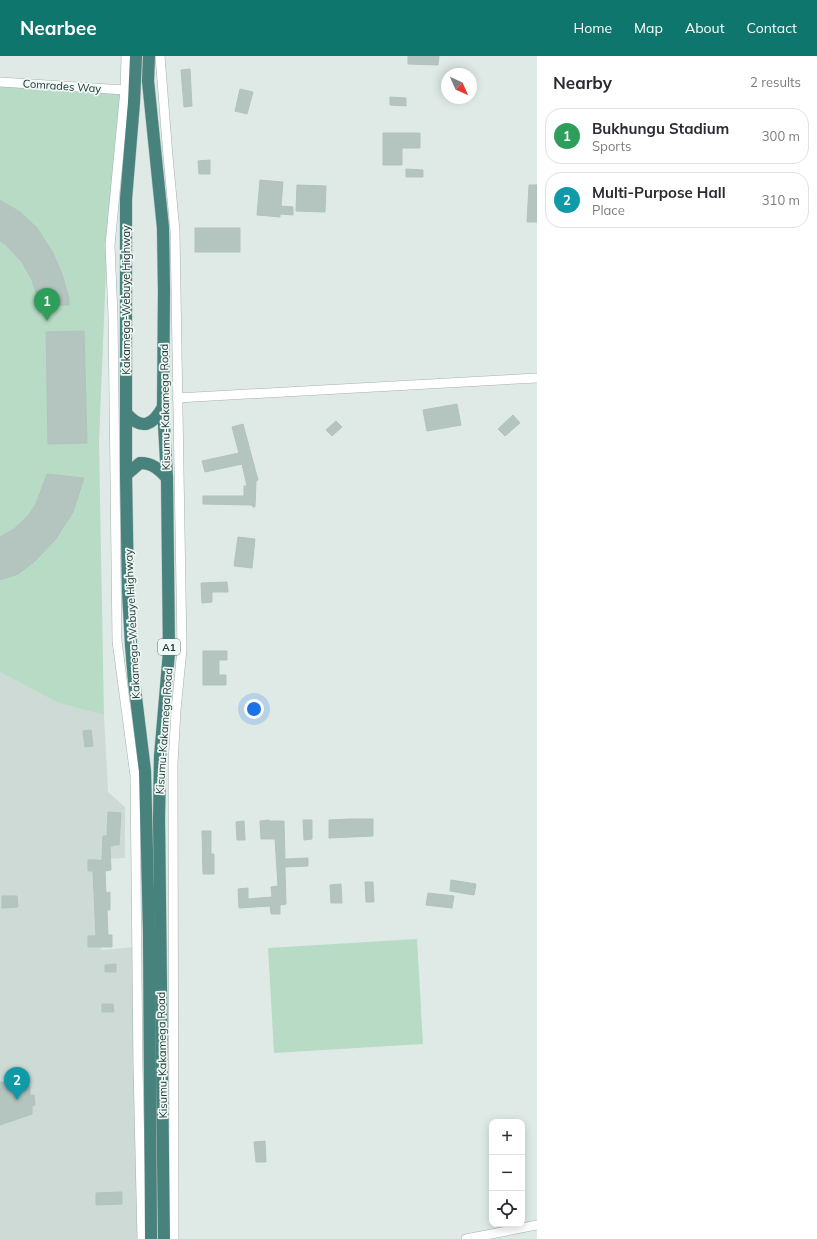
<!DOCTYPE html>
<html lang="en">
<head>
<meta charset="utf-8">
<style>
	:root { --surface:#fff; --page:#f7f7f7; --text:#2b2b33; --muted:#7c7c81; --line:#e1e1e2; --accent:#0f766e }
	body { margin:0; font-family:Mulish,sans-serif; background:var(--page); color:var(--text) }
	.controls { position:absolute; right:12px; bottom:12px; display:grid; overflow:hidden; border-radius:8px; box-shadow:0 2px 10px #0003 }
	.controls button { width:36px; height:36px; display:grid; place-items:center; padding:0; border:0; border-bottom:1px solid var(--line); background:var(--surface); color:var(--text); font:20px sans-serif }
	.compass { position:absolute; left:441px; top:12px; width:36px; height:36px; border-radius:50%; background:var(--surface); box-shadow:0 2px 10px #0003; rotate:135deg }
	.you { position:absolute; left:254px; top:653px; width:14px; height:14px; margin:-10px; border:3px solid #fff; border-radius:50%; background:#1a73e8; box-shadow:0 0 0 6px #1a73e833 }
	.badge { display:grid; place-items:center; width:26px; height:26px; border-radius:50%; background:var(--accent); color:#fff; font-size:13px; font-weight:700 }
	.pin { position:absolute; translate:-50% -33px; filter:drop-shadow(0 1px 2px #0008) }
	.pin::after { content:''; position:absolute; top:21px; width:14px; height:12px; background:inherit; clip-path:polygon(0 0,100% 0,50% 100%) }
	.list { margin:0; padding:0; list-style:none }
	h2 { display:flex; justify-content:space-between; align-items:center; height:52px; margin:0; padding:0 16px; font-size:17px }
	h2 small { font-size:13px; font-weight:400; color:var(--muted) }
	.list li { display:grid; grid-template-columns:26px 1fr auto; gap:12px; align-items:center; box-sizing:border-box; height:56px; margin:0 8px 8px; padding:0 8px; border:1px solid var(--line); border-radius:16px }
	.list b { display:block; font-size:15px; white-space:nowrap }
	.list p { margin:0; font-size:13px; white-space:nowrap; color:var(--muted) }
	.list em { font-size:13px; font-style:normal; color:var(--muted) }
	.icon { flex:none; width:22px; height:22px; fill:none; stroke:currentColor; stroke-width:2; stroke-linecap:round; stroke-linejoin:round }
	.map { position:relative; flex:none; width:537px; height:1183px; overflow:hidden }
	header { display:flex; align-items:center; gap:24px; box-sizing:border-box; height:56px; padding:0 20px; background:var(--accent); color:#fff }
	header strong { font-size:19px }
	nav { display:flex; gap:22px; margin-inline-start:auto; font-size:14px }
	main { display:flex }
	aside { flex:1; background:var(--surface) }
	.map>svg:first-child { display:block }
</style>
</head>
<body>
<header>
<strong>Nearbee</strong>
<nav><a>Home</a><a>Map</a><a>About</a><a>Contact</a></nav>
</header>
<main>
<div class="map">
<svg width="537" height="1183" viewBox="0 0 537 1183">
	<rect width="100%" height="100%" fill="#dfeae6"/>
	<polygon fill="#cddad5" points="0,616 58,647 104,659 108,736 125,751 125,802 98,803 101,894 136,891 146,1183 0,1183"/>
	<g fill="#b8dbc5">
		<polygon points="0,27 121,30 107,190 99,386 104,659 58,647 0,616"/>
		<polygon points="417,883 423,988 274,997 268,892"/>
	</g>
	<g fill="#b4c5c0" stroke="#b1c3be">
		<polygon points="408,0 439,0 438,9 408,8"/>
		<polygon points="190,13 192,50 184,51 181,14"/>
		<polygon points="240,33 253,36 247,58 235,55"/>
		<polygon points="390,41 406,42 406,50 390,49"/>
		<polygon points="383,77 420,77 420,92 402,92 402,109 383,109"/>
		<polygon points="210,104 210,118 199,118 198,105"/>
		<polygon points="406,113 423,114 423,121 406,121"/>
		<polygon points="260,124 283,126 281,150 293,151 293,159 280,158 280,161 257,159"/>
		<polygon points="297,129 326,130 325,156 296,155"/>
		<polygon points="529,129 537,129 537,166 527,166"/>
		<polygon points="0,144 20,156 37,172 53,197 62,218 69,243 69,249 40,250 32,224 22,206 6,189 0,185"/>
		<rect x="195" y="172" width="45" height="24"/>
		<polygon points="84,275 87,387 48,388 46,276"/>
		<polygon points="457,348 461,369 427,375 423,354"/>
		<polygon points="513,359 520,367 505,380 498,373"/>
		<polygon points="336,365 342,371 332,380 326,374"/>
		<polygon points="243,368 258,424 256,425 255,451 253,451 252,449 203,448 203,440 244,440 244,430 247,430 242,408 205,416 202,405 239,397 232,371"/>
		<polygon points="47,418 84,422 73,456 55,484 34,506 18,518 0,524 0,481 14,473 28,460 36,448"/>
		<polygon points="238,481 255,483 252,512 234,510"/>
		<polygon points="227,526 228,536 212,536 212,546 202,547 201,527"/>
		<polygon points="203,595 227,595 227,604 219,604 219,619 226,619 226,629 203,629"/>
		<polygon points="91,674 93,690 85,691 83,675"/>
		<polygon points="108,756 121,757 119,789 113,789 113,790 110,790 111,814 105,815 106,837 110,836 110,854 107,854 108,879 112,879 112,891 88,891 88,880 96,880 93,815 88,815 88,804 102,804 103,780 107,780"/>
		<polygon points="350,763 373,763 373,780 329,782 329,764"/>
		<polygon points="269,764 269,765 284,765 285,803 308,802 308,810 285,811 286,848 280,849 280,858 271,858 270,850 239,852 238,833 248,832 248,843 272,841 271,831 278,830 275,783 261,783 260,765"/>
		<polygon points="303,764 312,764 312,783 304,784"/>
		<polygon points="244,765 245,784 237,784 236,766"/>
		<polygon points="202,775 211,775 211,798 214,798 214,818 203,818"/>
		<polygon points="451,824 476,828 474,839 450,835"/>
		<polygon points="365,826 373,826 374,846 366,846"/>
		<polygon points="341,828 342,847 331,847 330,829"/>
		<polygon points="428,837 454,840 452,852 426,849"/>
		<polygon points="2,840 17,840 18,851 2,852"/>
		<polygon points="116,908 116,916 105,916 105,909"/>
		<polygon points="102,948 113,948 114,956 102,956"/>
		<polygon points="0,1026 30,1030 30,1039 34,1039 35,1049 32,1050 32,1058 0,1069"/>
		<polygon points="265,1085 266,1106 256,1106 254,1086"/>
		<polygon points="122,1136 122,1148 96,1149 96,1137"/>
	</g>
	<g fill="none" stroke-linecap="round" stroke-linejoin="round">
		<g stroke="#a2b2ae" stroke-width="10">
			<g id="minor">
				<polyline points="126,0 125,34 110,189 113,260 117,585 135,720 138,1011 142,1183"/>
				<polyline points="160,0 168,100 175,175 182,593 176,654 173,708 174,1183"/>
				<polyline points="0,26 125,34 127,39"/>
				<polyline points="177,342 537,322"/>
				<polyline points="466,1183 537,1169"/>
			</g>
		</g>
		<g stroke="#bcc4c3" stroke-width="13">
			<g id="trunk">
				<polyline points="136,0 134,46 126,143 126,419 128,535 131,589 134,625 145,715 149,876 151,1183"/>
				<polyline points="149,0 148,25 163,172 164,235 163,351 167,422 169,596 160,701 159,763 164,1183"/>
				<path d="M127 358C142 375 153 369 163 351"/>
				<path d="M126 419 140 407C152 407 159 413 167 422"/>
			</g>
		</g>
		<use href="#minor" stroke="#fff" stroke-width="9"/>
		<use href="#trunk" stroke="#48827c" stroke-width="12"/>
	</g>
	<g text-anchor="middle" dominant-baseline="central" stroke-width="3.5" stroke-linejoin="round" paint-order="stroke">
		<rect fill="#eff7f4" stroke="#5e736f" stroke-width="1" x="158" y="583" width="22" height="16" rx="3"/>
		<g font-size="10" font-weight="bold" fill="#203a36">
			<text x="169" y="591">A1</text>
		</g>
		<g font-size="11" fill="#203a36" stroke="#eff7f4">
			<text transform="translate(62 30) rotate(4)">Comrades Way</text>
			<text transform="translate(126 244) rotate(-90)">Kakamega-Webuye Highway</text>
			<text transform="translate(165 351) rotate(-91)">Kisumu-Kakamega Road</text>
			<text transform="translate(132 568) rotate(-93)">Kakamega-Webuye Highway</text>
			<text transform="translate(164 675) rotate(-86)">Kisumu-Kakamega Road</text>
			<text transform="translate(162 999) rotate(-91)">Kisumu-Kakamega Road</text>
		</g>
	</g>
</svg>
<div class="controls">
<button>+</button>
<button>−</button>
<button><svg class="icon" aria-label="locate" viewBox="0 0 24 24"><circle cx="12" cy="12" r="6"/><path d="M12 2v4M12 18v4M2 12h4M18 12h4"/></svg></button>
</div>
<svg class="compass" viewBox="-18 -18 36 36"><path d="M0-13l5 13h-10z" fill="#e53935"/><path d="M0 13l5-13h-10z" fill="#7c7c81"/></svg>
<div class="you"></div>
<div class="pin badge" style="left:47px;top:265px;background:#2e9e5b">1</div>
<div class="pin badge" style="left:17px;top:1044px;background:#0f9aa8">2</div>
</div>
<aside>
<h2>Nearby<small>2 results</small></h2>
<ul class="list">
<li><span class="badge" style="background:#2e9e5b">1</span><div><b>Bukhungu Stadium</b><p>Sports</p></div><em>300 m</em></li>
<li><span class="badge" style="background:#0f9aa8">2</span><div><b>Multi-Purpose Hall</b><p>Place</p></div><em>310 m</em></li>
</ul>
</aside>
</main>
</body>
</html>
